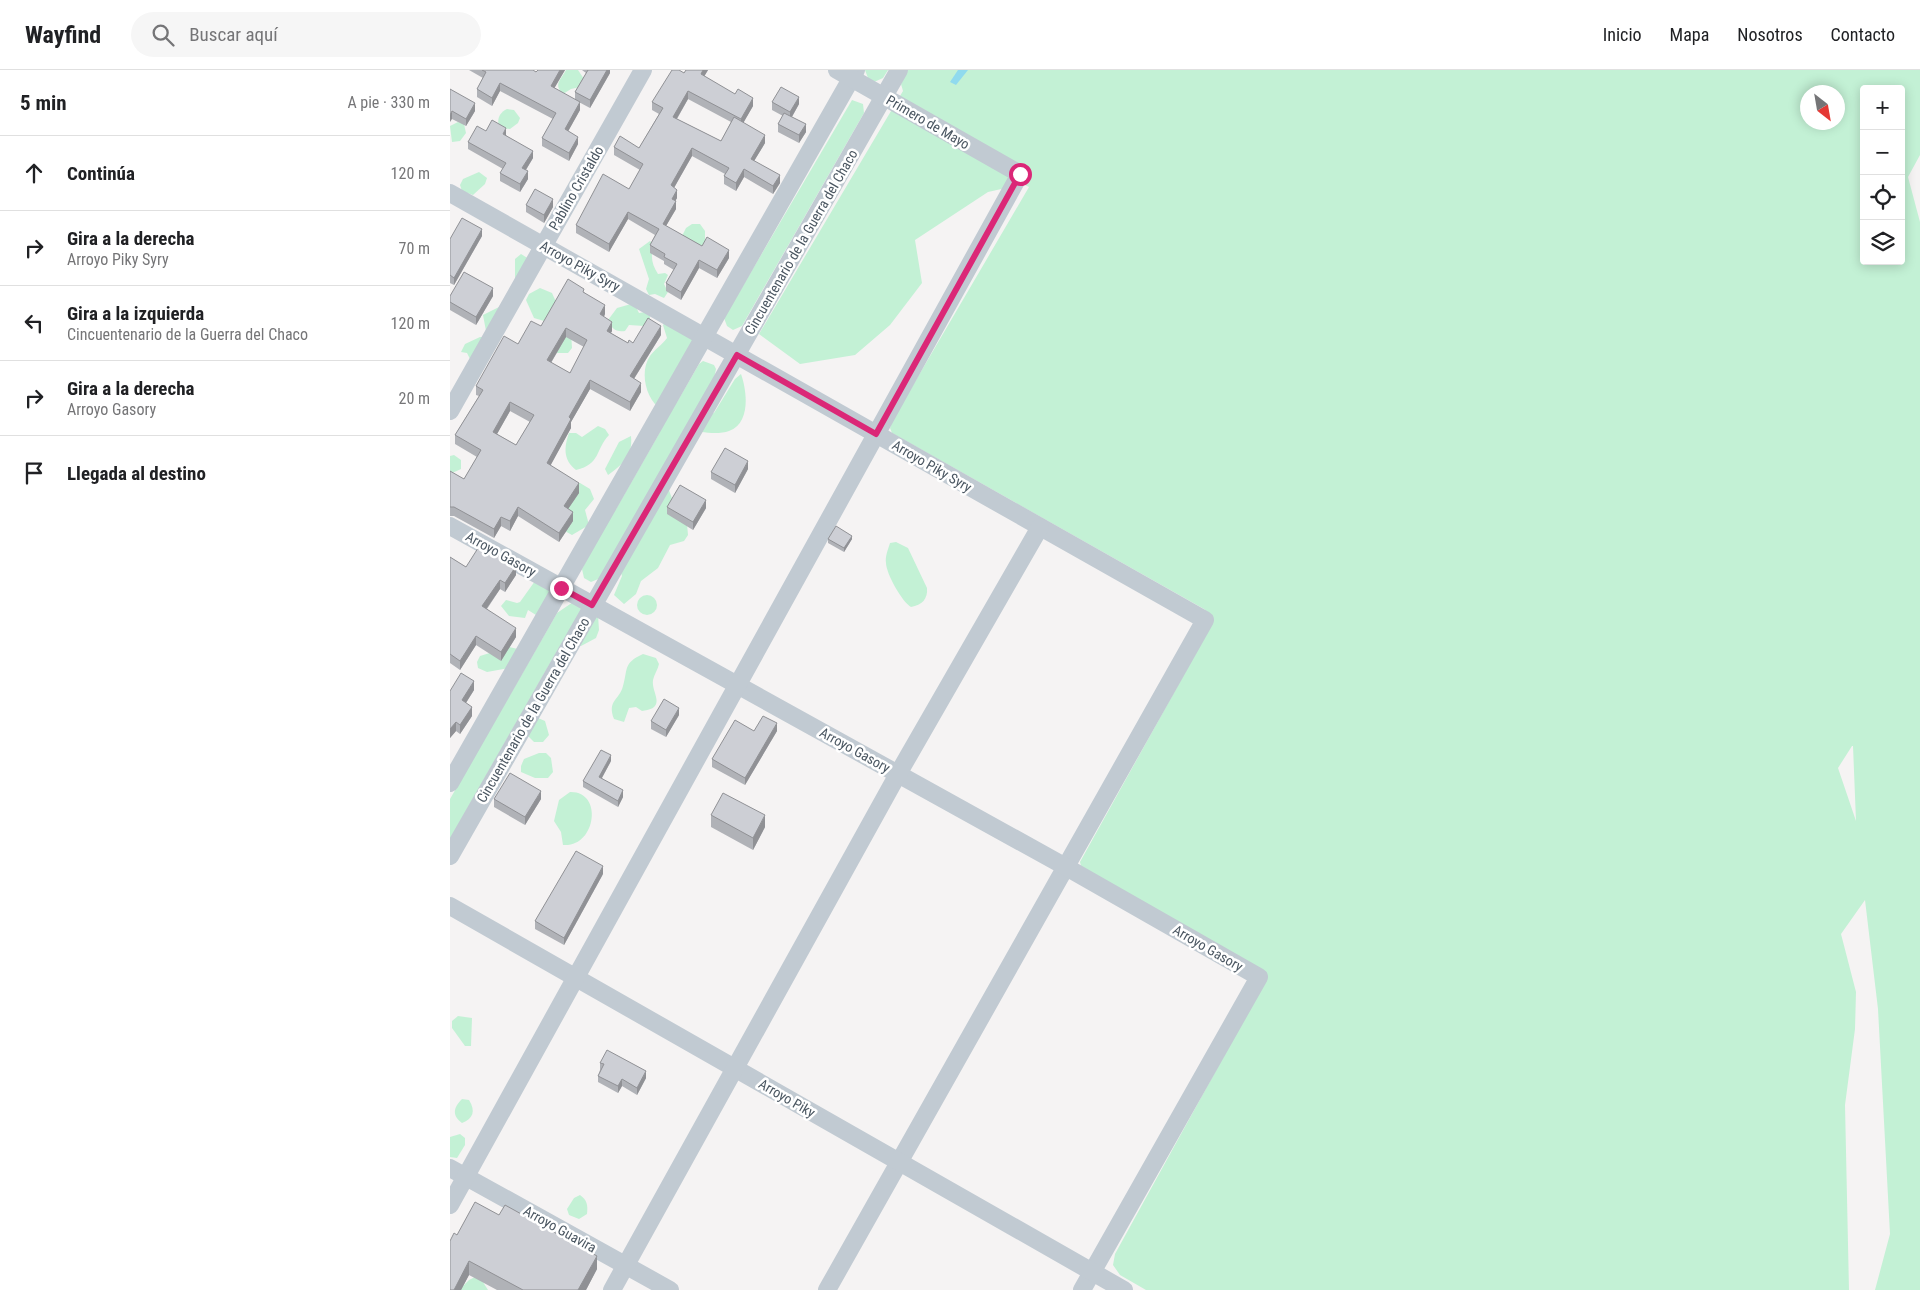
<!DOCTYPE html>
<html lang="es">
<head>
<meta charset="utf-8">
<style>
	:root { --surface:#fff; --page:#f6f6f6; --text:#202124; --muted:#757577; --line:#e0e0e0 }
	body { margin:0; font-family:"Roboto Condensed",sans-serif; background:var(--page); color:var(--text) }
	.controls { position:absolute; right:15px; top:15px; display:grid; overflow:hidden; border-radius:5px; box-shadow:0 2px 12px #0003 }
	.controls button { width:45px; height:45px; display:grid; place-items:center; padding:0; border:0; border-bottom:1px solid var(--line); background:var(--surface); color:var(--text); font:25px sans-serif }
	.compass { position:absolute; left:1350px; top:15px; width:45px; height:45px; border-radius:50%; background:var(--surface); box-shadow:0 2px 12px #0003; rotate:149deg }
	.stop { position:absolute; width:15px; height:15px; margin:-11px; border:4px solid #db2777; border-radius:50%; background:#fff }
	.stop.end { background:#db2777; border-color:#fff; box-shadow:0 1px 5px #0008 }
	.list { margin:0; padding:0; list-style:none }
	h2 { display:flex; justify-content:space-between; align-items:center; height:65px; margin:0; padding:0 20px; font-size:21px }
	h2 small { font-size:16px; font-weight:400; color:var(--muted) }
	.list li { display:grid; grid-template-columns:32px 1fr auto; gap:15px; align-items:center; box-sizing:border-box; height:75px; padding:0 20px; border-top:1px solid var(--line) }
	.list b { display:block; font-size:19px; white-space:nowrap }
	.list p { margin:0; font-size:16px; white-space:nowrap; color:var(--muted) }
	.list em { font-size:16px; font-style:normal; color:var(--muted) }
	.icon { flex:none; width:28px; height:28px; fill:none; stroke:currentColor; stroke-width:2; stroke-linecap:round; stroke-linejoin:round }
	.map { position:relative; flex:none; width:1470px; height:1220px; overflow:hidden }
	header { display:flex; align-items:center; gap:30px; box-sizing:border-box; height:70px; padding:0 25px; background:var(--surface); border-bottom:1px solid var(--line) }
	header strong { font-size:24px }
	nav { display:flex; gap:28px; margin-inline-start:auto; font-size:18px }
	.search { width:350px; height:45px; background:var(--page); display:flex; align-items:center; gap:12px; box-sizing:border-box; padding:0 18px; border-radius:28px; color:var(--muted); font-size:19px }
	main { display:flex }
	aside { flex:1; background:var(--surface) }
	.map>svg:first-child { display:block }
</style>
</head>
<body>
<header>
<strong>Wayfind</strong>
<div class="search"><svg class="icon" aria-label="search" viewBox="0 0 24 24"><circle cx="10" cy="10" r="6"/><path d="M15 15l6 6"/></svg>Buscar aquí</div>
<nav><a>Inicio</a><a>Mapa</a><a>Nosotros</a><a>Contacto</a></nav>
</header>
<main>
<aside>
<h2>5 min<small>A pie · 330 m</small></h2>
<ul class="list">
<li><svg class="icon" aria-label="ahead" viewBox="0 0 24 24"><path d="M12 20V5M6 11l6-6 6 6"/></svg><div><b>Continúa</b></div><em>120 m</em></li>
<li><svg class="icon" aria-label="right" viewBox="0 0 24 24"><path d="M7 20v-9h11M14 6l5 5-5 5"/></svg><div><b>Gira a la derecha</b><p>Arroyo Piky Syry</p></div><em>70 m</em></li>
<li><svg class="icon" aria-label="left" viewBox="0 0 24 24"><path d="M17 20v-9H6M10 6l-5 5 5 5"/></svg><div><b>Gira a la izquierda</b><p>Cincuentenario de la Guerra del Chaco</p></div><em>120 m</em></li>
<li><svg class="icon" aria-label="right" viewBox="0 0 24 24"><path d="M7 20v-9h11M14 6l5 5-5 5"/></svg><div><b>Gira a la derecha</b><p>Arroyo Gasory</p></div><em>20 m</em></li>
<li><svg class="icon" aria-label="arrive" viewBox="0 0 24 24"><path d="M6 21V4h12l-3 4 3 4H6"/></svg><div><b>Llegada al destino</b></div></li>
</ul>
</aside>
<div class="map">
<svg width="1470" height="1220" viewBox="0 0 1470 1220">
	<rect width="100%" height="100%" fill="#f5f3f3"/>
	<g fill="#c3f1d5" fill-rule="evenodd">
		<path d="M116 0H128L134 9 130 17 121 19 113 24C103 14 111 10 116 0Z"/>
		<polygon points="415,0 438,0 433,8 424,12 418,8"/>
		<path d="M458 0H1470V85L1458 107 1470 152V1220H1425L1440 1164 1428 939 1415 830 1391 864 1406 922 1405 959 1395 1035 1399 1220H696L670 1205 663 1195 665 1184 813 915 631 796 630 792 762 554 760 544 754 539 442 363 440 358 442 351 579 117 573 114 538 122 465 170 472 213 440 255 405 285 350 294 309 264 444 36 453 21 451 14ZM1414 19H1451V191H1414ZM1358 22H1388V52H1358ZM1402 676H1403L1406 751 1388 698Z"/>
		<polygon points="402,30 413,34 414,43 292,256 283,260 277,256 274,248"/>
		<path d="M57 39 64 40 70 48 68 53 60 59 50 58C46 50 49 43 57 39Z"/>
		<polygon points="8,52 14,54 16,63 10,71 2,72 0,56"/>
		<polygon points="29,102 37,108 35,114 23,125 12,121 10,115 13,109"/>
		<polygon points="242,154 250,154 255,161 255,174 249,177 232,166 236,158"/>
		<path d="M200 171 204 176C200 186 202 195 208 204L215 203 218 205 214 214 218 222 214 228 205 224 199 225 196 219 199 209 189 179Z"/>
		<polygon points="71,184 79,189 65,209 65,189"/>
		<polygon points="90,218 102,223 106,232 94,251 84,248 76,230 79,224"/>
		<path d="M181 234 186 237 189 243 195 242 200 245V252L194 256 179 255 175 261C165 262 162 259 158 250L167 238Z"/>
		<polygon points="51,236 36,261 33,245"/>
		<path d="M217 250 232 252 243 271 227 332 249 294 253 291 264 295 266 299 257 344 264 343 285 309 291 304C297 321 301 353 279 361 271 364 260 363 251 362L217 415 226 439 237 454 238 465 234 471 220 475 208 498 191 511 186 524 174 534 164 525 172 506 170 500 141 512 134 508 132 499 158 448 166 439 210 362 212 340C196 330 189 302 200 286 205 279 212 275 217 268L213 255Z"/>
		<polygon points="121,261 122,278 118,283 102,283 86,262"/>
		<polygon points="30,267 36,267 15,297 20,289 17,283 11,282 15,274"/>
		<path d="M148 356 155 359 159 365C145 380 151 394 126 400 113 390 114 377 119 363H126L132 367Z"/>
		<path d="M181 366C183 386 173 394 158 405L155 399 169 372Z"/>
		<polygon points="4,385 11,390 11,399 0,404 0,386"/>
		<polygon points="130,413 140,419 144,429 135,440 139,455 122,465 113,460 116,439 126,414"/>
		<path d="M446 472 458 478 477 518C478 529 472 535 461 537 452 532 436 503 436 493 435 486 438 480 440 473Z"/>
		<polygon points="85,511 100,513 99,529 86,545 78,540 75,548 59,546 51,536 56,530 67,533 70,532"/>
		<circle cx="197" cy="535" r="10"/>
		<polygon points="129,528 148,545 149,560 146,568 131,576 124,574 115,567 0,769 0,729 107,543"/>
		<polygon points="59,577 68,579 59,598 37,602 28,598 27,592 30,586"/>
		<path d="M193 584 206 588 209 594C208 599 204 605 203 610 201 623 218 638 192 641L186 637 179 638 174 652 164 649C157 630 169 631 173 616 178 599 173 593 193 584Z"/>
		<polygon points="88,648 95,651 99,665 93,672 84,672 75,663"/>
		<polygon points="89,683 96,683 101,688 103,702 98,708 85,708 71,702 71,696 74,689"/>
		<path d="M120 722C154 721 146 778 113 775L111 762 104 751 109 730Z"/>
		<polygon points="8,946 22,948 21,976 15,976 2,958 2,951"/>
		<path d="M12 1029 19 1030C26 1041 23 1049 12 1053 1 1045 4 1037 12 1029Z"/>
		<polygon points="10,1064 15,1068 15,1075 7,1088 0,1087 0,1067"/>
		<path d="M130 1125C137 1130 138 1135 137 1144L129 1149 119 1145 117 1139 124 1128Z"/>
		<polygon points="25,1207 31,1209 38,1220 9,1220 19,1210"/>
	</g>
	<polygon fill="#90daee" points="508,0 518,0 506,15 500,12"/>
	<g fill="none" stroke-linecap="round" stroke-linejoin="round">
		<g stroke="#c1cad2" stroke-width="18">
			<polyline points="0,123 755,550 377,1220"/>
			<polyline points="0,341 193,0"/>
			<polyline points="0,456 616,797 809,907 632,1220"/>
			<polyline points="0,713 406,0"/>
			<polyline points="0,786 449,0"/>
			<polyline points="0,836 674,1220"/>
			<polyline points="0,1098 220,1220"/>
			<polyline points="0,1135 570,104 387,0"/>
			<polyline points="162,1220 448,704 590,457"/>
		</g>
	</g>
	<g fill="#b0b2b7" fill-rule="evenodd">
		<polygon points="19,0 83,0 86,2 88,0 115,0 104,18 130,40 118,61 128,74 119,91 92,76 92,68 103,49 50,21 42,36 27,27 27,19 33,8"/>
		<polygon points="132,0 160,0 160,3 140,38 125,30 125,22 136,3"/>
		<path d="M236 0H258L254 6 303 36 293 53 315 73 304 91 330 113 323 124 294 107 286 121 274 114V106L275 104 242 86 224 118 227 128 225 131 226 139 216 156 252 176 279 188 267 208 249 198 231 230 216 221V213L224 200 214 194V191L200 183V175L205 165 178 149 159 182 126 163V155L179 119 190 100 164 85V77L189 78 209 44 202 40V32L234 3ZM238 29 281 52 271 71 227 49Z"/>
		<polygon points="0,19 25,41 16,56 2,49"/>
		<polygon points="322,32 349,34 342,47 356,62 349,73 328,62 328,54 333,46 322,40"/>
		<polygon points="36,61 56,65 83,88 76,100 78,109 70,122 50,111 50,103 53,99 18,79 18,72"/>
		<polygon points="76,135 103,137 94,153 76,142"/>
		<polygon points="32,166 4,215 0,213 0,169"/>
		<path d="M134 222 155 244 154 247 162 261 161 263 178 273H183L211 265 184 309 191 322 180 341 140 319 121 352V358L100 395 129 423 118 439 123 451 109 472 68 446 60 461 51 456 44 468 4 446H0V401L14 409 27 387 5 374V365L29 326 26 325V316L68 274ZM116 267 134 277 120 303 101 293ZM60 341 80 352 66 375 47 364Z"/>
		<polygon points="0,226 43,226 26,255 0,240"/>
		<polygon points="298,399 285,423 261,409 261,402"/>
		<polygon points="217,437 256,438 243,460 217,444"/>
		<polygon points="378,469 402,469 394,482 378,473"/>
		<polygon points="0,487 16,497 66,505 55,522 50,519 37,539 66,567 51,591 26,575 10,600 0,593"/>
		<polygon points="24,620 16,633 22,646 10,664 6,661 0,668 0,621"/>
		<polygon points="229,645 216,667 201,659 201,651"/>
		<polygon points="304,661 327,661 295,715 262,697 262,689"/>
		<polygon points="161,691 152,708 173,727 168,737 133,717 133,711"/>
		<polygon points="44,729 91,729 75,755 44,737"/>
		<polygon points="261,745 315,757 303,780 261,757"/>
		<polygon points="153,804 114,875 85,859 85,851"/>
		<polygon points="150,993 196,1008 187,1025 172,1016 168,1023 148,1012 148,1006 150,1000"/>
		<polygon points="7,1165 147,1199 136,1220 47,1220 19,1205 11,1220 0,1220"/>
	</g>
	<g fill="#909195">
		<polygon points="110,0 115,0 101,24 101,16"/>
		<polygon points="156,0 160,0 160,3 140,38 140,30"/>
		<polygon points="253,0 258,0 251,12 251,4"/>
		<polygon points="50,13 50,21 42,36 42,28"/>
		<polygon points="238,21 238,29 223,55 223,47"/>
		<polygon points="349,27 349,34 340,50 340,42"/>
		<polygon points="303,28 303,36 291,57 291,49"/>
		<polygon points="130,32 130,40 115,67 115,59"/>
		<polygon points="25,33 25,41 16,56 16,49"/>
		<polygon points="2,41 2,49 0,52 0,45"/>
		<polygon points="356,54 356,62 349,73 349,65"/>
		<polygon points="56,58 56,66 53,64"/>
		<polygon points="315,65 315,73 301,96 301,89"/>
		<polygon points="128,67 128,74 119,91 119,83"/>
		<polygon points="242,78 242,86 221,123 221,115"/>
		<polygon points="83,81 83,88 72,106 72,98"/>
		<polygon points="294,99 294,107 286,121 286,113"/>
		<polygon points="78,101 78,109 70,122 70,114"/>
		<polygon points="330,105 330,113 323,124 323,116"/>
		<polygon points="227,120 227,128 222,137 222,129"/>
		<polygon points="103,129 103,137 94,153 94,145"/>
		<polygon points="226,131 226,139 213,161 213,154"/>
		<polygon points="178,142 178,149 159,182 159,174"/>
		<polygon points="32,159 32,166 4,215 4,208"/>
		<polygon points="279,180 279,188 267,208 267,200"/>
		<polygon points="249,190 249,198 231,230 231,222"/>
		<polygon points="43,218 43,226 26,255 26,247"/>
		<polygon points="155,235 155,244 150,254 150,244"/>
		<polygon points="162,252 162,261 157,270 157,261"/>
		<polygon points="211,256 211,265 180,315 180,306"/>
		<polygon points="116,258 116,267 97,299 97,290"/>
		<polygon points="140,310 140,319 121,352 121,358 97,402 97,393 119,347"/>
		<polygon points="191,313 191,322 180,341 180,332"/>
		<polygon points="60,332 60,341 43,371 43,362"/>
		<polygon points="298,391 298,399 285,423 285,415"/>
		<polygon points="129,413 129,423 114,445 114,436"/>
		<polygon points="256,430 256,438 243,460 243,452"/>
		<polygon points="68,437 68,446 60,461 60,451"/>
		<polygon points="123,442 123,451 109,472 109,463"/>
		<polygon points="51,447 51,456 44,468 44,459"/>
		<polygon points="402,466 402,469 394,482 394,478"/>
		<polygon points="66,496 66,505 55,522 55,513"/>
		<polygon points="50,510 50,519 32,545 32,536"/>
		<polygon points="66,558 66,567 51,591 51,582"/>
		<polygon points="26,566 26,575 10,600 10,591"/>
		<polygon points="24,611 24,620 12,639 12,630"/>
		<polygon points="22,637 22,646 10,664 10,655"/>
		<polygon points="229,638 229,645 216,667 216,660"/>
		<polygon points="6,652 6,661 0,668 0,659"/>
		<polygon points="327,653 327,661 295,715 295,708"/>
		<polygon points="161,685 161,691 149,713 149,707"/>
		<polygon points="173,720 173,727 168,737 168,731"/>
		<polygon points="91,721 91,729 75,755 75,747"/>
		<polygon points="315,745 315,757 303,780 303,768"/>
		<polygon points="153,796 153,804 114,875 114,868"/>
		<polygon points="196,1001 196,1008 187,1025 187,1018"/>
		<polygon points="172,1009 172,1016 168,1023 168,1016"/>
		<polygon points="147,1186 147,1199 136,1220 128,1220"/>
		<polygon points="19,1191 19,1205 11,1220 4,1220"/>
	</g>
	<g fill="#cdcfd5" stroke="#909195" fill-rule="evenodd">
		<polygon points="32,0 83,0 86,2 88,0 110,0 101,16 130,32 115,59 128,67 119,83 92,68 106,43 50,13 42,28 27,19 36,2"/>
		<polygon points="138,0 157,0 140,30 125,22"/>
		<polygon points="222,0 229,0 234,3 236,0 253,0 251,4 285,24 288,19 303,28 291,49 238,21 223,47 271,71 284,47 315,65 301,89 330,105 323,116 294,99 286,113 274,106 279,98 242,78 221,115 227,120 222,129 226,131 213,154 252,176 257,167 279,180 267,200 249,190 231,222 216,213 227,194 214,187 215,184 200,175 209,159 178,142 159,174 126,155 153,104 179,119 193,94 164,77 170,66 189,78 213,38 202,32"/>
		<polygon points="331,17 349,27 340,42 322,32"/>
		<polygon points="0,19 25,33 16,49 2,41 0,45"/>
		<polygon points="334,43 356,54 349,65 328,54"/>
		<polygon points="42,50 56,58 53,64 83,81 72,98 78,101 70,114 50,103 56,93 18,72 27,56 36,61"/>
		<polygon points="85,119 103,129 94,145 76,135"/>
		<polygon points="12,148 32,159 4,208 0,205 0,169"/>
		<polygon points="14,202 43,218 26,247 0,232 0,226"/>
		<path d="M118 209 134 219 133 222 155 235 150 244 162 252 157 261 178 273 179 270 183 273 198 248 211 256 180 306 191 313 180 332 140 310 119 347 121 349 97 393 129 413 114 436 123 442 109 463 68 437 60 451 51 447 44 459 4 437H0V401L14 409 31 380 5 365 33 320 26 316 54 266 68 274 81 251 91 256ZM116 258 137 270 120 303 97 290ZM60 332 84 345 66 375 43 362Z"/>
		<polygon points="275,378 298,391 285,415 261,402"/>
		<polygon points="230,415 256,430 243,452 217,437"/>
		<polygon points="386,456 402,466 394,478 378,469"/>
		<polygon points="30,475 66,496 55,513 50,510 32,536 66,558 51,582 26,566 10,591 0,584 0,487 16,497"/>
		<polygon points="11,603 24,611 12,630 22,637 10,655 6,652 0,659 0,621"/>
		<polygon points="214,629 229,638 216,660 201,651"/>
		<polygon points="313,646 327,653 295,708 262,689 285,650 304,661"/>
		<polygon points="151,680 161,685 149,707 173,720 168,731 133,711"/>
		<polygon points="60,703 91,721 75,747 44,729"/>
		<polygon points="273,723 315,745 303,768 261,745"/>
		<polygon points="126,781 153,796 114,868 85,851"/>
		<polygon points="157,980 196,1001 187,1018 172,1009 168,1016 148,1006 154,994 150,993"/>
		<polygon points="25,1132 49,1145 55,1135 147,1186 128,1220 73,1220 19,1191 4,1220 0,1220 0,1171 4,1163 7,1165"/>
	</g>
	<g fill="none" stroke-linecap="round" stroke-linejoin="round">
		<polyline stroke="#db2777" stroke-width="6" points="111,518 142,535 287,285 426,364 570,104"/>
	</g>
	<g text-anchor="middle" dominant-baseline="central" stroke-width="5" stroke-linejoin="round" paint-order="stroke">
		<g font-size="14" fill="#4a5661" stroke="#fff">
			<text transform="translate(478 52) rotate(30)">Primero de Mayo</text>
			<text transform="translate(126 118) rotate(-60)">Pablino Cristaldo</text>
			<text transform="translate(351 172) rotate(-60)">Cincuentenario de la Guerra del Chaco</text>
			<text transform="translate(130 196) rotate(29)">Arroyo Piky Syry</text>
			<text transform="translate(482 396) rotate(30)">Arroyo Piky Syry</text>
			<text transform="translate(51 484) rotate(29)">Arroyo Gasory</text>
			<text transform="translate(83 640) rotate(-60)">Cincuentenario de la Guerra del Chaco</text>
			<text transform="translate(405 680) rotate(29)">Arroyo Gasory</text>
			<text transform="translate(758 878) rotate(30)">Arroyo Gasory</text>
			<text transform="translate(337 1028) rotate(30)">Arroyo Piky</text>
			<text transform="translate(110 1159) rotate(29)">Arroyo Guavira</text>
		</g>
	</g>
</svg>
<div class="controls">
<button>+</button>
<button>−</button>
<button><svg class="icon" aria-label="locate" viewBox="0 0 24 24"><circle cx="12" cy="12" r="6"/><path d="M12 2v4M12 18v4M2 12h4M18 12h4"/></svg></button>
<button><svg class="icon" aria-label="layers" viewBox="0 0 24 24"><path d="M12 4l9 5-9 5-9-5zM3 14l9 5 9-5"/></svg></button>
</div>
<svg class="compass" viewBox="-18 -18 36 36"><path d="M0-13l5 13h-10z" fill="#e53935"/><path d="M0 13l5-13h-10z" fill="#757577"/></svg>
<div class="stop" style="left:570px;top:104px"></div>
<div class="stop end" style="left:111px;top:518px"></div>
</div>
</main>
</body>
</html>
